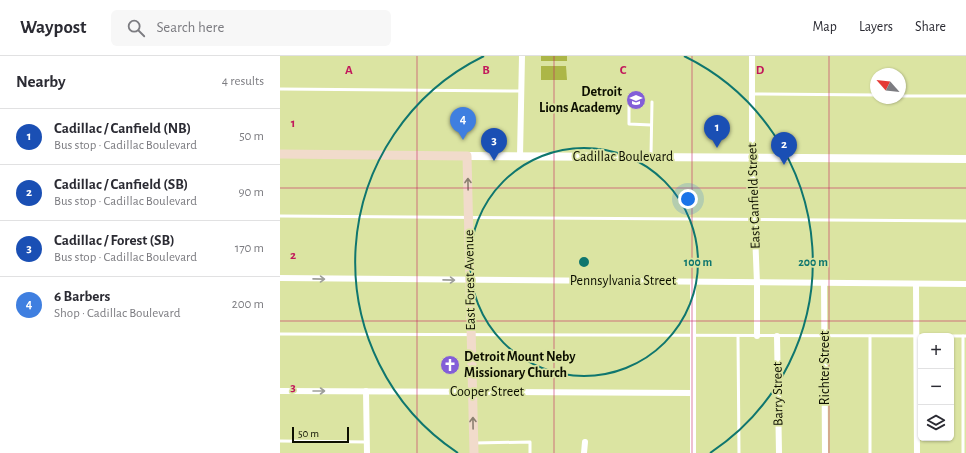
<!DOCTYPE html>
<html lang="en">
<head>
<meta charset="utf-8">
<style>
	:root { --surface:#fff; --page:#f7f7f7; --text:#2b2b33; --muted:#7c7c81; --line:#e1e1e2; --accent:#ea580c }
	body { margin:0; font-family:"Alegreya Sans",sans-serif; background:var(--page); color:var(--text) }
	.controls { position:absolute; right:12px; bottom:12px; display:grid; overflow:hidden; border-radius:6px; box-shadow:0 1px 3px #0004 }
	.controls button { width:36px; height:36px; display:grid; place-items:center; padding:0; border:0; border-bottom:1px solid var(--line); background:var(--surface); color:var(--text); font:20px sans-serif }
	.compass { position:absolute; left:590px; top:12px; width:36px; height:36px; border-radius:50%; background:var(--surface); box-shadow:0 1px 3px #0004; rotate:297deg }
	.scale { position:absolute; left:12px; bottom:10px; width:57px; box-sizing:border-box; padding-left:4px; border:2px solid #0d0f00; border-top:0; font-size:11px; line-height:14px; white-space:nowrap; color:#0d0f00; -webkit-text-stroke:3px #dbe4a2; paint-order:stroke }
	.you { position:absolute; left:408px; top:143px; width:14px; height:14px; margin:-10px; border:3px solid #fff; border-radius:50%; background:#1a73e8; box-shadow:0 0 0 6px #1a73e833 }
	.badge { display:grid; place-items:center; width:26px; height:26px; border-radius:50%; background:var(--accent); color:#fff; font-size:13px; font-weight:700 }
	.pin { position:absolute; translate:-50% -33px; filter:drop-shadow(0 1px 2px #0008) }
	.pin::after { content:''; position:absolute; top:21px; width:14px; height:12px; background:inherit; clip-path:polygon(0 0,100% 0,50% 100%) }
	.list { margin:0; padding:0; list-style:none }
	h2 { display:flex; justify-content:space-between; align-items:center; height:52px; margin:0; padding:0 16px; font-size:17px }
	h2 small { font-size:13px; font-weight:400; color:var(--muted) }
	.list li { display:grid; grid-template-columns:26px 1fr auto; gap:12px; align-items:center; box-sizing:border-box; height:56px; padding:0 16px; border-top:1px solid var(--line) }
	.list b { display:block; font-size:15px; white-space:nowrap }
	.list p { margin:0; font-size:13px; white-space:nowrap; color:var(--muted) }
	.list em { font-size:13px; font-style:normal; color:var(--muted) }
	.icon { flex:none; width:22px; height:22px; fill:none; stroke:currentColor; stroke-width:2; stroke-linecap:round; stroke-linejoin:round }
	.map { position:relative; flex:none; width:686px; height:397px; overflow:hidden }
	header { display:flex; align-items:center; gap:24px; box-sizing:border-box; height:56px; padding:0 20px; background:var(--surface); border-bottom:1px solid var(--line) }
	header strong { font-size:19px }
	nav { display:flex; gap:22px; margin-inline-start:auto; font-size:14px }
	.search { width:280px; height:36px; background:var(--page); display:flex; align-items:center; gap:10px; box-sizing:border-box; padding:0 14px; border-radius:6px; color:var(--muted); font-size:15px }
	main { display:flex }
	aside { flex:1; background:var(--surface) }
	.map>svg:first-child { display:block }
</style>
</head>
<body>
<header>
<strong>Waypost</strong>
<div class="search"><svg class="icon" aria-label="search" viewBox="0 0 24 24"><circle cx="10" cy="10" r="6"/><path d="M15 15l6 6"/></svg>Search here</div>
<nav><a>Map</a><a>Layers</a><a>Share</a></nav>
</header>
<main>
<aside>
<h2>Nearby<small>4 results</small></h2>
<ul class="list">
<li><span class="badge" style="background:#1a4fb4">1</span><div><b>Cadillac / Canfield (NB)</b><p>Bus stop · Cadillac Boulevard</p></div><em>50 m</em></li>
<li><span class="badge" style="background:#1a4fb4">2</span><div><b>Cadillac / Canfield (SB)</b><p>Bus stop · Cadillac Boulevard</p></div><em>90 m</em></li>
<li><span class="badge" style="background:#1a4fb4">3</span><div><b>Cadillac / Forest (SB)</b><p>Bus stop · Cadillac Boulevard</p></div><em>170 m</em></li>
<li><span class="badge" style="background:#3f7fe0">4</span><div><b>6 Barbers</b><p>Shop · Cadillac Boulevard</p></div><em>200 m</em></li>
</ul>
</aside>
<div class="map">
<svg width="686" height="397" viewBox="0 0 686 397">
	<rect width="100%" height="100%" fill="#dbe4a2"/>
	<g fill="#acb647">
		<rect x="261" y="0" width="26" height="5"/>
		<polygon points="261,10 286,10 287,24 261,24"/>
	</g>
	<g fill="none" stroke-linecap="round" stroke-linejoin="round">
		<g stroke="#fff" stroke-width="3">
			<polyline points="0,33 241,35"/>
			<polyline points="472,38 596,39"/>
			<polyline points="620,40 686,40"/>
			<polyline points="349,44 349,68 371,69"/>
			<polyline points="371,99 372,46"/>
			<polyline points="0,160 686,165"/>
			<polyline points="0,278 686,280"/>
			<polyline points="458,280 459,397"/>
			<polyline points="0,385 86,386"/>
			<polyline points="195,387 250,386 250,397"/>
			<polyline points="590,397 590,280"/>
			<polyline points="683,397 683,280"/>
		</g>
		<g stroke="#fff" stroke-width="6">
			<polyline points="472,0 472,102 477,227 477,280"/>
			<polyline points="240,100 242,0"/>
			<polyline points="0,222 686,228"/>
			<polyline points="413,226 413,397"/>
			<polyline points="544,227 545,397"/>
			<polyline points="636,228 637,397"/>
			<polyline points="497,280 499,397"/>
			<polyline points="0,335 413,337"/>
			<polyline points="86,335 87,397"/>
			<polyline points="304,397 305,386"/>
		</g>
		<polyline stroke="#fff" stroke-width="8" points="187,100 686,103"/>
		<polyline stroke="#f1dbcb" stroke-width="9" points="0,98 187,100 194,397"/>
	</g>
	<defs><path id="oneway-shaft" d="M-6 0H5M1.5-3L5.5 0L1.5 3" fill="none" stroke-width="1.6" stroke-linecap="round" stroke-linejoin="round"/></defs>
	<g stroke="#8a7f70">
		<use href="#oneway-shaft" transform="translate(188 128) rotate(-91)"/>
		<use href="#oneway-shaft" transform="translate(193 367) rotate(-91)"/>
	</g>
	<g stroke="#9e9f99">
		<use href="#oneway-shaft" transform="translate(39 223) rotate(1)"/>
		<use href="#oneway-shaft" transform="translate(169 224) rotate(1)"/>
		<use href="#oneway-shaft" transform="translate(39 335)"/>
	</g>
	<path fill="none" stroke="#c2185b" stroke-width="1" stroke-opacity="0.55" d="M137 0V397M274 0V397M412 0V397M549 0V397M0 132H686M0 265H686"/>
	<g fill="none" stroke="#0f766e" stroke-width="2">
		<circle cx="304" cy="206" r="114"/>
		<path d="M178 397A229 229 0 0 1 204 0M404 0A229 229 0 0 1 430 397"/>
	</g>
	<defs>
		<g id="school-disc" transform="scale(1)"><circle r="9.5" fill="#835ed8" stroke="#dbe4a2"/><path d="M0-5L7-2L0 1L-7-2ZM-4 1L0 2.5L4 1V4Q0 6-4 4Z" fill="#fff"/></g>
		<g id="church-disc" transform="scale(1)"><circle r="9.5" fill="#835ed8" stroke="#dbe4a2"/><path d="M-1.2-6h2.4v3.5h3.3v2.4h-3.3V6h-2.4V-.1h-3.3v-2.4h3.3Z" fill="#fff"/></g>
	</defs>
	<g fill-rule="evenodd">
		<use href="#school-disc" x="356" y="44"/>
		<use href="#church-disc" x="170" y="309"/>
	</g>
	<g text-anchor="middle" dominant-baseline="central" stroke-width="3.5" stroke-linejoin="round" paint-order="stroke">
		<g font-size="14" font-weight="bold" fill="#0d0f00" stroke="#dbe4a2" text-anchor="end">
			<text x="342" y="36">Detroit<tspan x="342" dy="16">Lions Academy</tspan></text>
			<text x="184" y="301" text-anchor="start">Detroit Mount Neby<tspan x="184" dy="16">Missionary Church</tspan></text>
		</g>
		<g font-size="14" fill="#0d0f00" stroke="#dbe4a2">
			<text x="343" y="101">Cadillac Boulevard</text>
			<text transform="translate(474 140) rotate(-92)">East Canfield Street</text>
			<text transform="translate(190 224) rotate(-91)">East Forest Avenue</text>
			<text x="343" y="225">Pennsylvania Street</text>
			<text transform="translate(545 312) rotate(-90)">Richter Street</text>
			<text x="207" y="336">Cooper Street</text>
			<text transform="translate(498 338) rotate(-91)">Barry Street</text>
		</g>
	</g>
	<g font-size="13" text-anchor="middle" font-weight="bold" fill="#c2185b" stroke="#dbe4a2" stroke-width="3.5" stroke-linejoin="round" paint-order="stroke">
		<text x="69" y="18">A</text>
		<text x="206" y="18">B</text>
		<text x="343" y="18">C</text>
		<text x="480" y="18">D</text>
		<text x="13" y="71">1</text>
		<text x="13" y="203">2</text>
		<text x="13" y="335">3</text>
	</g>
	<circle cx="304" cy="206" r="6" fill="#0f766e" stroke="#dbe4a2" stroke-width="2"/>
	<g font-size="12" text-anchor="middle" font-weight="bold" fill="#0f766e" stroke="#dbe4a2" stroke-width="3.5" stroke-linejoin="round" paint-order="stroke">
		<text x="418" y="210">100 m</text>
		<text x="533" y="210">200 m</text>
	</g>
</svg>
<div class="controls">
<button>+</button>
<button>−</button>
<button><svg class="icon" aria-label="layers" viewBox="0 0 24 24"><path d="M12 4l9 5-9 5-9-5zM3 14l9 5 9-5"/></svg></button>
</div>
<svg class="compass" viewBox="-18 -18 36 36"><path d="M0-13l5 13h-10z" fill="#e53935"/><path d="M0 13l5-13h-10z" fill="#7c7c81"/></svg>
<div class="scale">50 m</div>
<div class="you"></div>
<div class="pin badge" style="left:437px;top:92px;background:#1a4fb4">1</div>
<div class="pin badge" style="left:504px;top:109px;background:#1a4fb4">2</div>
<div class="pin badge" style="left:214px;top:105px;background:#1a4fb4">3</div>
<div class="pin badge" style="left:183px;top:84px;background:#3f7fe0">4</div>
</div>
</main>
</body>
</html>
